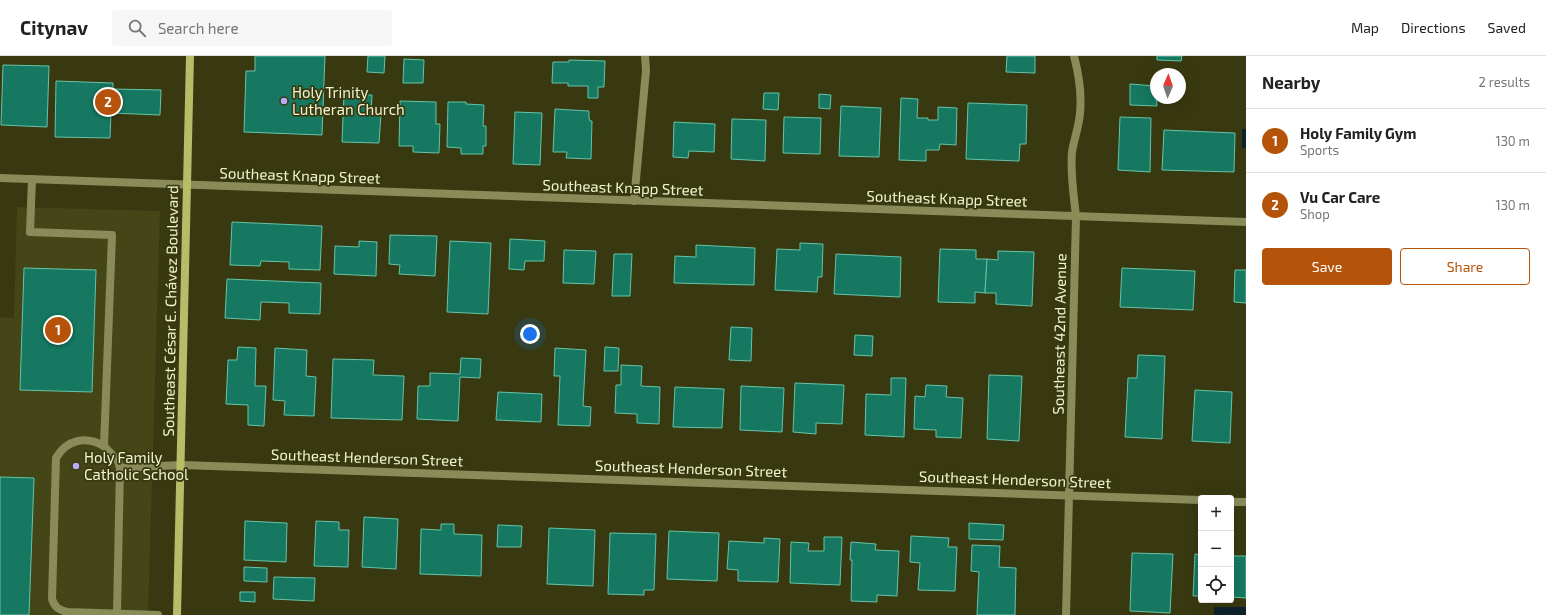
<!DOCTYPE html>
<html lang="en">
<head>
<meta charset="utf-8">
<style>
	:root { --surface:#fff; --page:#f6f6f6; --text:#222; --muted:#767676; --line:#e0e0e0; --accent:#b45309 }
	body { margin:0; font-family:"Exo 2",sans-serif; background:var(--page); color:var(--text) }
	.controls { position:absolute; right:12px; bottom:12px; display:grid; overflow:hidden; border-radius:4px; box-shadow:0 4px 16px #0002 }
	.controls button { width:36px; height:36px; display:grid; place-items:center; padding:0; border:0; border-bottom:1px solid var(--line); background:var(--surface); color:var(--text); font:20px sans-serif }
	.compass { position:absolute; left:1150px; top:12px; width:36px; height:36px; border-radius:50%; background:var(--surface); box-shadow:0 4px 16px #0002; rotate:2deg }
	.you { position:absolute; left:530px; top:278px; width:14px; height:14px; margin:-10px; border:3px solid #fff; border-radius:50%; background:#1a73e8; box-shadow:0 0 0 6px #1a73e833 }
	.badge { display:grid; place-items:center; width:26px; height:26px; border-radius:50%; background:var(--accent); color:#fff; font-size:13px; font-weight:700 }
	.pin { position:absolute; translate:-50% -50%; border:2px solid #fff; box-shadow:0 1px 4px #0006 }
	.list { margin:0; padding:0; list-style:none }
	h2 { display:flex; justify-content:space-between; align-items:center; height:52px; margin:0; padding:0 16px; font-size:17px }
	h2 small { font-size:13px; font-weight:400; color:var(--muted) }
	.list li { display:grid; grid-template-columns:26px 1fr auto; gap:12px; align-items:center; box-sizing:border-box; height:64px; padding:0 16px; border-top:1px solid var(--line) }
	.list b { display:block; font-size:15px; white-space:nowrap }
	.list p { margin:0; font-size:13px; white-space:nowrap; color:var(--muted) }
	.list em { font-size:13px; font-style:normal; color:var(--muted) }
	.actions { display:flex; gap:8px; padding:12px 16px }
	.actions a { flex:1; padding:9px 0; border:1px solid var(--accent); border-radius:4px; text-align:center; font-size:14px; color:var(--accent) }
	.actions .main { background:var(--accent); color:#fff }
	.icon { flex:none; width:22px; height:22px; fill:none; stroke:currentColor; stroke-width:2; stroke-linecap:round; stroke-linejoin:round }
	.map { position:relative; flex:none; width:1246px; height:559px; overflow:hidden }
	header { display:flex; align-items:center; gap:24px; box-sizing:border-box; height:56px; padding:0 20px; background:var(--surface); border-bottom:1px solid var(--line) }
	header strong { font-size:19px }
	nav { display:flex; gap:22px; margin-inline-start:auto; font-size:14px }
	.search { width:280px; height:36px; background:var(--page); display:flex; align-items:center; gap:10px; box-sizing:border-box; padding:0 14px; border-radius:4px; color:var(--muted); font-size:15px }
	main { display:flex }
	aside { flex:1; background:var(--surface) }
	.map>svg:first-child { display:block }
</style>
</head>
<body>
<header>
<strong>Citynav</strong>
<div class="search"><svg class="icon" aria-label="search" viewBox="0 0 24 24"><circle cx="10" cy="10" r="6"/><path d="M15 15l6 6"/></svg>Search here</div>
<nav><a>Map</a><a>Directions</a><a>Saved</a></nav>
</header>
<main>
<div class="map">
<svg width="1246" height="559" viewBox="0 0 1246 559">
	<rect width="100%" height="100%" fill="#383910"/>
	<polygon fill="#444617" points="17,151 160,155 148,559 0,559 0,261 14,262"/>
	<g fill="#0e222b">
		<rect x="1242" y="73" width="4" height="19"/>
		<rect x="1214" y="551" width="32" height="8"/>
	</g>
	<g fill="#167860" stroke="#66c4a7">
		<polygon points="255,0 325,0 322,79 244,76 246,15 255,15"/>
		<polygon points="368,0 385,0 384,17 367,16"/>
		<polygon points="1007,0 1035,0 1035,17 1006,16"/>
		<polygon points="1157,0 1182,0 1181,5 1157,4"/>
		<polygon points="404,3 424,4 423,27 403,27"/>
		<polygon points="569,4 605,5 604,31 598,31 598,42 588,42 588,30 568,30 568,27 552,27 553,6 569,6"/>
		<polygon points="3,9 49,10 47,71 1,69"/>
		<polygon points="56,25 113,27 113,33 161,34 160,59 111,57 110,82 55,81"/>
		<polygon points="1130,28 1156,30 1157,50 1130,49"/>
		<polygon points="764,37 779,37 778,54 763,53"/>
		<polygon points="344,38 372,39 371,58 381,58 379,87 342,86"/>
		<polygon points="819,38 831,39 830,53 819,52"/>
		<polygon points="901,42 918,43 917,62 928,62 928,64 938,64 938,51 957,52 956,89 940,88 939,94 926,94 926,105 899,104"/>
		<polygon points="400,45 436,46 436,68 440,68 439,97 413,96 413,90 399,90"/>
		<polygon points="448,46 466,46 466,48 484,49 483,70 486,70 486,90 483,90 483,98 461,98 461,92 447,91"/>
		<polygon points="968,47 1027,49 1026,88 1020,88 1019,105 966,103"/>
		<polygon points="841,50 881,52 879,101 839,100"/>
		<polygon points="555,53 589,55 589,62 590,65 592,65 591,103 566,102 567,96 553,96"/>
		<polygon points="515,56 542,57 540,109 513,108"/>
		<polygon points="784,61 821,62 820,98 783,97"/>
		<polygon points="1120,61 1151,62 1150,116 1118,114"/>
		<polygon points="732,63 766,64 765,105 731,103"/>
		<polygon points="674,66 715,68 714,96 689,95 688,102 673,101"/>
		<polygon points="1164,74 1235,77 1234,116 1162,114"/>
		<polygon points="232,166 322,170 320,214 289,213 289,206 261,205 260,210 230,209"/>
		<polygon points="390,179 437,180 435,220 399,218 400,209 389,208"/>
		<polygon points="510,183 545,185 544,205 525,205 524,214 509,213"/>
		<polygon points="359,185 377,186 376,220 334,218 335,190 359,191"/>
		<polygon points="450,185 491,187 488,258 447,256"/>
		<polygon points="800,187 823,188 822,221 818,221 817,236 775,234 777,193 800,194"/>
		<polygon points="696,189 755,192 754,229 674,227 675,200 696,201"/>
		<polygon points="940,193 976,194 976,203 987,203 985,237 975,236 975,247 938,246"/>
		<polygon points="564,194 596,195 594,228 563,227"/>
		<polygon points="998,195 1034,196 1032,250 996,248 996,237 985,237 987,203 998,204"/>
		<polygon points="614,198 632,198 630,240 612,240"/>
		<polygon points="836,198 901,201 900,241 834,238"/>
		<polygon points="24,212 96,214 92,336 20,334"/>
		<polygon points="1122,212 1195,215 1193,254 1120,251"/>
		<polygon points="1235,214 1246,214 1246,247 1234,246"/>
		<polygon points="227,223 321,227 320,258 289,257 289,247 261,246 260,264 225,262"/>
		<polygon points="731,271 752,272 751,305 729,304"/>
		<polygon points="855,279 873,280 872,300 854,299"/>
		<polygon points="238,291 256,292 255,330 266,330 264,370 248,369 248,349 226,348 228,304 237,304"/>
		<polygon points="605,291 619,292 618,315 604,315"/>
		<polygon points="275,292 307,294 306,320 316,321 314,360 284,359 285,345 273,344"/>
		<polygon points="555,292 586,294 583,350 591,351 590,370 558,369 560,320 554,320"/>
		<polygon points="1138,299 1165,300 1162,383 1125,381 1128,322 1137,322"/>
		<polygon points="461,302 481,303 480,322 460,321 458,365 417,363 418,330 430,330 430,317 460,318"/>
		<polygon points="333,303 374,304 373,319 404,320 402,364 331,362"/>
		<polygon points="621,309 642,310 641,330 660,331 659,368 637,367 637,358 615,357 616,329 621,329"/>
		<polygon points="989,319 1022,320 1019,385 987,383"/>
		<polygon points="891,322 906,322 904,381 865,379 866,338 891,339"/>
		<polygon points="795,327 844,329 842,368 816,367 816,378 793,376"/>
		<polygon points="926,329 947,330 946,341 963,342 961,382 936,381 936,374 914,373 915,340 925,341"/>
		<polygon points="741,330 784,332 782,376 740,374"/>
		<polygon points="675,331 724,333 722,372 673,371"/>
		<polygon points="1195,334 1232,336 1230,387 1192,385"/>
		<polygon points="498,336 542,338 541,366 496,364"/>
		<polygon points="0,421 34,422 29,559 0,559"/>
		<polygon points="364,461 398,463 396,513 362,511"/>
		<polygon points="245,465 287,467 286,506 244,504"/>
		<polygon points="316,465 339,466 339,474 349,474 348,511 314,510"/>
		<polygon points="969,467 1004,469 1003,484 969,483"/>
		<polygon points="441,468 454,468 454,478 482,479 481,520 420,518 421,473 441,474"/>
		<polygon points="498,469 522,470 521,491 497,491"/>
		<polygon points="549,472 595,474 593,530 547,528"/>
		<polygon points="669,475 719,477 717,525 667,523"/>
		<polygon points="610,477 656,478 654,534 644,534 644,539 608,538"/>
		<polygon points="911,480 949,482 948,491 957,491 955,535 918,534 920,507 910,506"/>
		<polygon points="824,481 842,481 840,529 790,527 791,486 809,487 808,495 824,495"/>
		<polygon points="764,482 780,483 778,526 738,525 738,514 727,513 729,485 764,487"/>
		<polygon points="851,486 876,488 875,494 899,495 897,540 877,539 877,546 851,545 852,504 850,504"/>
		<polygon points="972,489 1000,490 999,511 1016,512 1015,559 977,559 979,516 971,515"/>
		<polygon points="1132,497 1173,498 1170,557 1130,555"/>
		<polygon points="1195,498 1201,499 1201,540 1193,540"/>
		<polygon points="1231,500 1246,500 1246,542 1231,541"/>
		<polygon points="244,511 267,512 267,526 244,525"/>
		<polygon points="274,521 315,522 314,545 273,543"/>
		<polygon points="240,536 255,536 255,546 240,545"/>
	</g>
	<g fill="none" stroke-linecap="round" stroke-linejoin="round">
		<g stroke="#898c59" stroke-width="8">
			<path d="M32 123 30 176 112 179 104 390C86 380 67 383 56 402L52 543C55 552 59 554 68 556L158 559"/>
			<polyline points="104,390 118,405 120,412 117,557"/>
			<polyline points="120,412 181,409"/>
		</g>
		<g stroke="#898c59" stroke-width="8">
			<polyline points="0,122 1246,166"/>
			<polyline points="634,145 646,14 645,0"/>
			<polyline points="181,409 1201,444"/>
			<polyline points="1231,446 1246,446"/>
			<path d="M1066 559 1076 161C1074 140 1070 118 1072 96 1074 83 1079 71 1080 57 1082 37 1079 19 1074 0"/>
		</g>
		<polyline stroke="#b8bc69" stroke-width="8" points="177,559 190,0"/>
	</g>
	<g fill="#b7abf7" stroke="#383910" stroke-width="1.5">
		<circle cx="284" cy="45" r="4"/>
		<circle cx="76" cy="410" r="4"/>
	</g>
	<g text-anchor="middle" dominant-baseline="central" stroke-width="3.5" stroke-linejoin="round" paint-order="stroke">
		<g font-size="15" fill="#f1f4ce" stroke="#383910" text-anchor="start">
			<text x="292" y="36">Holy Trinity<tspan x="292" dy="17">Lutheran Church</tspan></text>
			<text x="84" y="401">Holy Family<tspan x="84" dy="17">Catholic School</tspan></text>
		</g>
		<g font-size="15" fill="#f1f4ce" stroke="#383910">
			<text transform="translate(300 119) rotate(2)">Southeast Knapp Street</text>
			<text transform="translate(623 131) rotate(2)">Southeast Knapp Street</text>
			<text transform="translate(947 142) rotate(2)">Southeast Knapp Street</text>
			<text transform="translate(170 255) rotate(-89)">Southeast César E. Chávez Boulevard</text>
			<text transform="translate(1059 278) rotate(-89)">Southeast 42nd Avenue</text>
			<text transform="translate(367 401) rotate(2)">Southeast Henderson Street</text>
			<text transform="translate(691 412) rotate(2)">Southeast Henderson Street</text>
			<text transform="translate(1015 423) rotate(2)">Southeast Henderson Street</text>
		</g>
	</g>
</svg>
<div class="controls">
<button>+</button>
<button>−</button>
<button><svg class="icon" aria-label="locate" viewBox="0 0 24 24"><circle cx="12" cy="12" r="6"/><path d="M12 2v4M12 18v4M2 12h4M18 12h4"/></svg></button>
</div>
<svg class="compass" viewBox="-18 -18 36 36"><path d="M0-13l5 13h-10z" fill="#e53935"/><path d="M0 13l5-13h-10z" fill="#767676"/></svg>
<div class="you"></div>
<div class="pin badge" style="left:58px;top:274px">1</div>
<div class="pin badge" style="left:108px;top:46px">2</div>
</div>
<aside>
<h2>Nearby<small>2 results</small></h2>
<ul class="list">
<li><span class="badge">1</span><div><b>Holy Family Gym</b><p>Sports</p></div><em>130 m</em></li>
<li><span class="badge">2</span><div><b>Vu Car Care</b><p>Shop</p></div><em>130 m</em></li>
</ul>
<div class="actions"><a class="main">Save</a><a>Share</a></div>
</aside>
</main>
</body>
</html>
